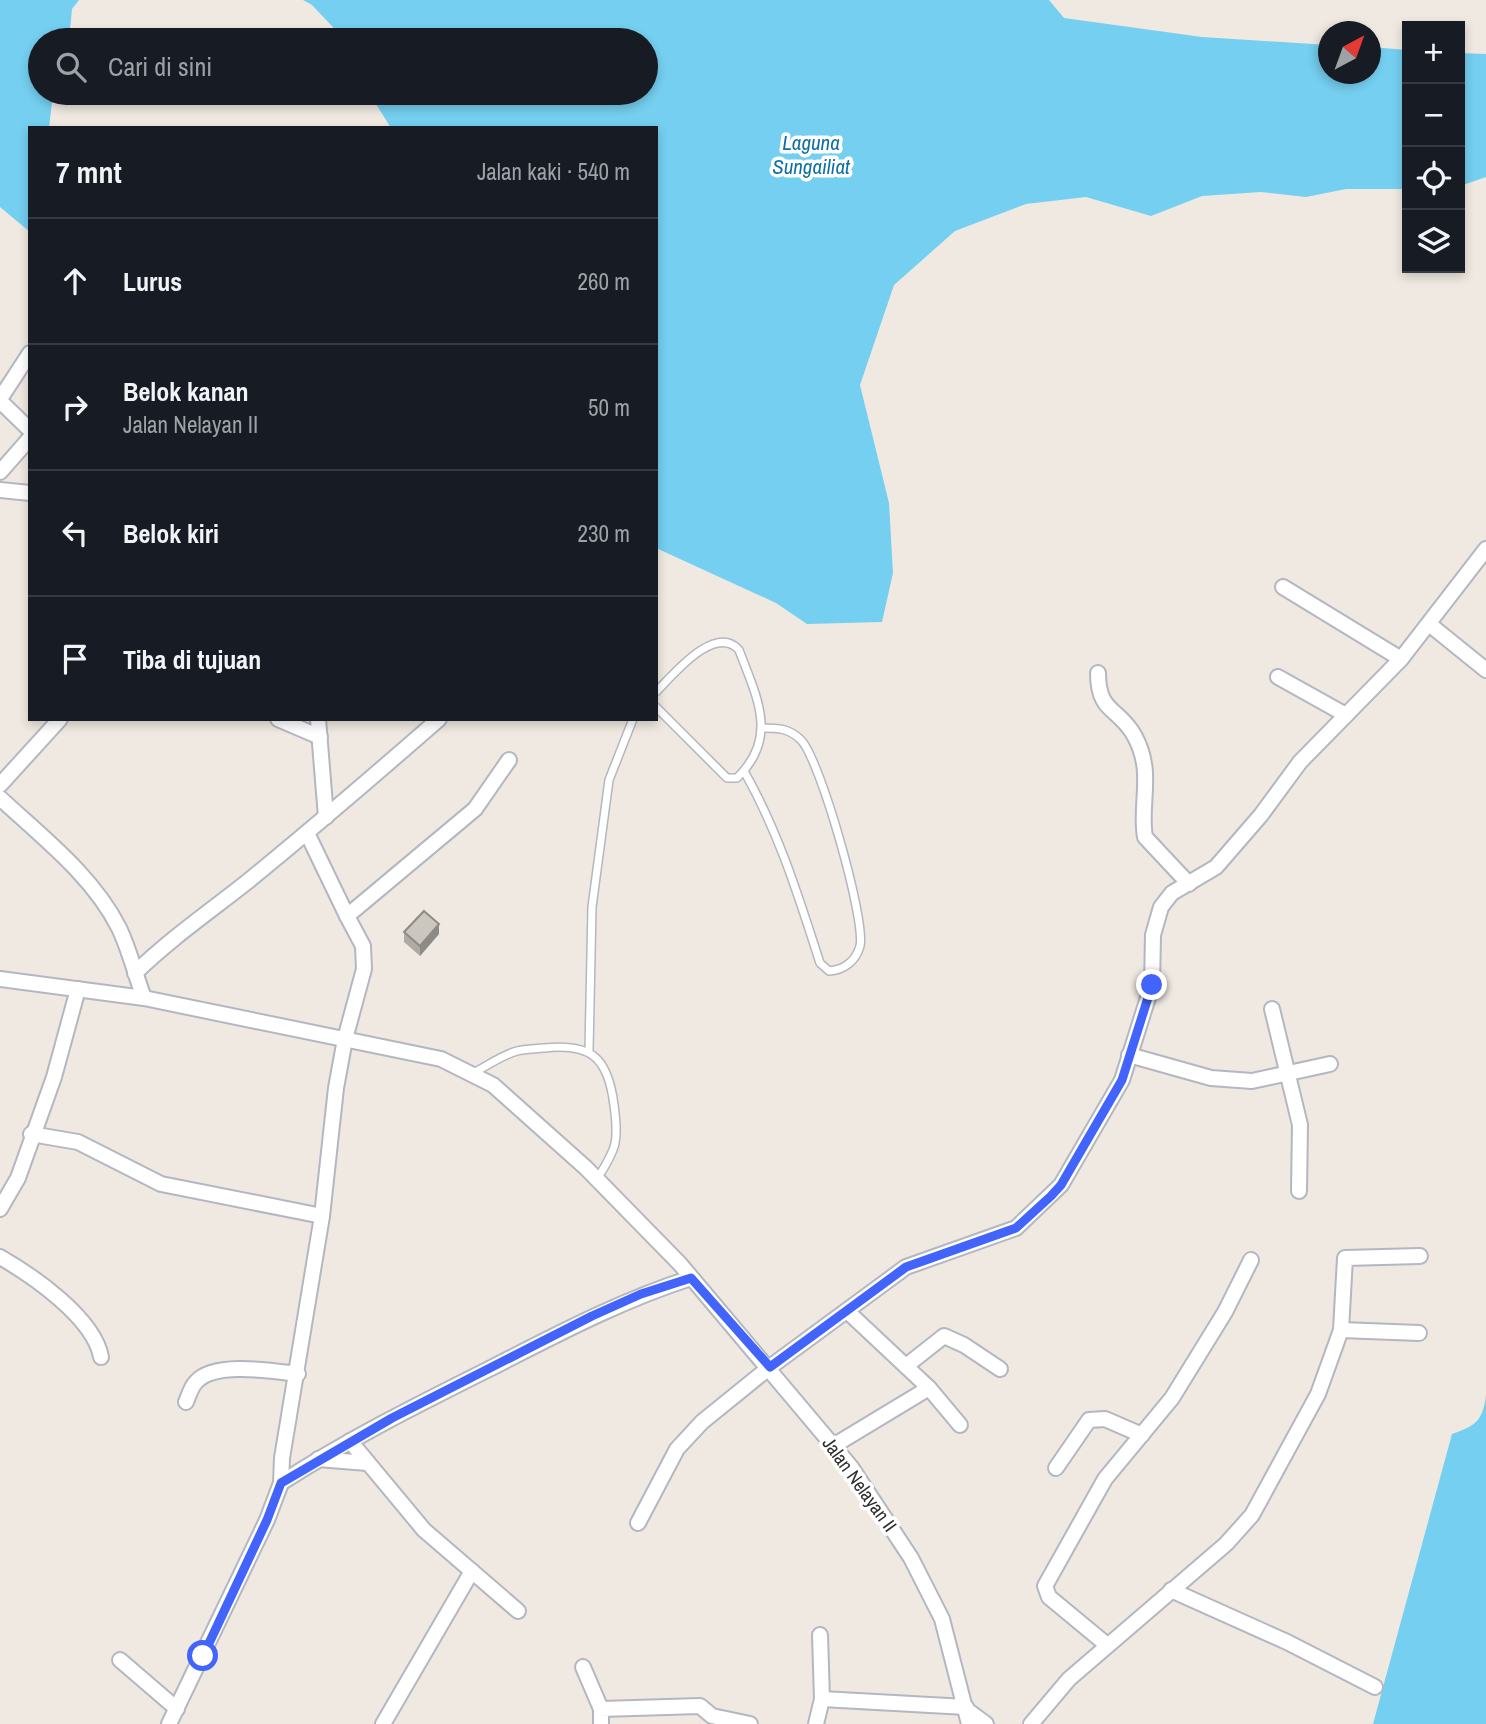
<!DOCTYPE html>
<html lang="id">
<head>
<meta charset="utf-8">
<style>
	:root { --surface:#171b24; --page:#242831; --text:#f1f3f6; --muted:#9ea1a6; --line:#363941 }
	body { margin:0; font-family:"Archivo Narrow",sans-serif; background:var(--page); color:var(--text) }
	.controls { position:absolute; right:21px; top:21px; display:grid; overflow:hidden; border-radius:0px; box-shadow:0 4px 10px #0003 }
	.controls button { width:63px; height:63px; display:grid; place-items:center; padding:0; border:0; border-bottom:2px solid var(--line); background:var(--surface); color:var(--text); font:35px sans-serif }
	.compass { position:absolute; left:1318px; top:21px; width:63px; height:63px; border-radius:50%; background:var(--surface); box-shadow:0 4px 10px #0003; rotate:41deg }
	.stop { position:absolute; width:21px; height:21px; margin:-16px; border:5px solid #4264fb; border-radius:50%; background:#fff }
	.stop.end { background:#4264fb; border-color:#fff; box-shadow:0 2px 7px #0008 }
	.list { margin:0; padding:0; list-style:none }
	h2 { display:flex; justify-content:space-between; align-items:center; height:91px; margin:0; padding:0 28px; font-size:30px }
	h2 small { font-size:23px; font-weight:400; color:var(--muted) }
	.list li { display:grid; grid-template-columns:46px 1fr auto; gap:21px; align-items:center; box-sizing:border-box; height:126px; padding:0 28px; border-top:2px solid var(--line) }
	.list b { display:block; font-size:26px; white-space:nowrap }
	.list p { margin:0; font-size:23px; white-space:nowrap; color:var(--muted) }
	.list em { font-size:23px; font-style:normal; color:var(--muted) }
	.icon { flex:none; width:38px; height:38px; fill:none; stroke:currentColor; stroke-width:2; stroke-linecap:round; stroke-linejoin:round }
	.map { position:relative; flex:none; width:1486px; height:1724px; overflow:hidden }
	.search { position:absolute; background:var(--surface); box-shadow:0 4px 10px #0003; left:28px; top:28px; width:630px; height:77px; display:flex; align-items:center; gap:18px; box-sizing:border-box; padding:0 24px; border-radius:38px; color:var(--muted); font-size:26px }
	.panel { position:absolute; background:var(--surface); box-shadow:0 4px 10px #0003; left:28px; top:126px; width:630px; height:595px; border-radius:0px }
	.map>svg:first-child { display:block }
</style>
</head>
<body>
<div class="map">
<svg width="1486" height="1724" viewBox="0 0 1486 1724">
	<rect width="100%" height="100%" fill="#efe9e1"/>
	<g fill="#75cff0">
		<polygon points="0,0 79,0 72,9 69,40 40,40 40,93 53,93 49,128 30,128 30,232 0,207"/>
		<polygon points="303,0 1049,0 1064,18 1202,37 1328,45 1328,74 1370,74 1371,47 1407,50 1407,189 1346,189 1306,197 1261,192 1202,196 1151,216 1086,197 1026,204 955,231 894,285 860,385 889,503 893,573 882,622 807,624 776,603 656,548 656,128 391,128 369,93 646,93 646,40 345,40 312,5"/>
		<polygon points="1460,53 1486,54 1486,177 1460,186"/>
		<path d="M1486 1395V1724H1373L1452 1434C1476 1426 1483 1420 1486 1395Z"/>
	</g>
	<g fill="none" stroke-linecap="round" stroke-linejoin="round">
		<g stroke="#b4b7c1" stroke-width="10">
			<g id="lane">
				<path d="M656 692C673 675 715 623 739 650 757 698 779 737 737 778H727L656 707"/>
				<path d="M744 771C779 833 798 895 820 963L829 971C844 970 856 961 860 946 866 920 820 759 801 740 789 728 778 728 762 728"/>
				<polyline points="589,1050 592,907 609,780 633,719"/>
				<path d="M473 1073C487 1066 502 1055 517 1051 525 1049 535 1049 544 1048 591 1043 608 1057 614 1105 619 1141 617 1148 597 1179"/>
			</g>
		</g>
		<g stroke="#b4b7c1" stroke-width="18">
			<g id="street">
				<polyline points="0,399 30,353"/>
				<polyline points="0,401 30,430"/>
				<polyline points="0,472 30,438"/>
				<polyline points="0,490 30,493"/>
				<polyline points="1283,587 1401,659"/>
				<polyline points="1429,624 1486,670"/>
				<path d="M1098 673C1098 713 1118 707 1134 735 1155 772 1139 803 1145 837L1189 884"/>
				<polyline points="1278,677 1346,715"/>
				<polyline points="278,719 320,737"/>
				<polyline points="318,719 326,817"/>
				<polyline points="0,785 60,719"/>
				<path d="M0 798C42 837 93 876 119 928 130 951 135 974 144 998"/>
				<polyline points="307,833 347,916"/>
				<path d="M135 973C170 939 209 912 247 882 312 829 376 774 439 719"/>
				<polyline points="0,979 144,998 441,1059 493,1085 586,1168 680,1264 851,1467 911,1558 942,1619 969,1724"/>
				<polyline points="1272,1009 1300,1125 1299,1191"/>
				<polyline points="1129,1055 1211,1078 1252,1081 1330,1064"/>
				<polyline points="31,1134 78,1142 161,1184 322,1216"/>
				<polyline points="0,1209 18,1178 54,1077 78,989"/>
				<path d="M0 1257C33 1276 94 1318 101 1357"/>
				<polyline points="847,1311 929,1388 960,1425"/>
				<polyline points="1341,1330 1419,1333"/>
				<polyline points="906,1366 944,1336 964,1345 1000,1369"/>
				<path d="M186 1402C189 1395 191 1387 196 1382 214 1361 273 1371 298 1374"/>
				<polyline points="350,1441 424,1530 518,1611"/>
				<polyline points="833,1446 929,1388"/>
				<polyline points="318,1459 367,1463"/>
				<polyline points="1056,1468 1089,1420 1105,1419 1142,1435"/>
				<path d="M281 1483C347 1440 417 1405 487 1370 554 1336 619 1301 691 1278"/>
				<polyline points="638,1523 677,1449 702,1422 770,1367 906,1267 1016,1228 1061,1185 1122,1080 1152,985 1153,935 1161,907 1172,893 1216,867 1261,815 1300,762 1401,659 1486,549"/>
				<polyline points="1171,1590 1287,1642 1375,1687"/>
				<polyline points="820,1635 822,1699 966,1707"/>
				<polyline points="1107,1645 1049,1597 1045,1586 1105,1479 1172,1398 1225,1312 1251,1260"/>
				<polyline points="120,1660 177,1709"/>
				<polyline points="583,1667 601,1709"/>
				<polyline points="967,1710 986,1724"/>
				<polyline points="169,1724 267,1520 281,1483 282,1458 322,1216 336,1088 345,1039 364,969 363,946 347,916 475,809 509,760"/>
				<polyline points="383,1724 472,1571"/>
				<polyline points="601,1724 601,1709 700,1706 712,1716 750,1724"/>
				<polyline points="816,1724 822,1699"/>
				<polyline points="1031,1724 1069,1679 1226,1544 1252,1515 1318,1394 1341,1330 1345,1258 1420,1256"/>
			</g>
		</g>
		<use href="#lane" stroke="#fff" stroke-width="7"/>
		<use href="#street" stroke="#fff" stroke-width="14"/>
	</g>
	<polygon fill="#afaba4" points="404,932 439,934 420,956 404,942"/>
	<polygon fill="#8e8b86" points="439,924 439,934 420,956 420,946"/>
	<polygon fill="#cbc7bf" stroke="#8e8b86" stroke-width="2" points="424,911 439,924 420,946 404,932"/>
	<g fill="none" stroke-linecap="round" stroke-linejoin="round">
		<polyline stroke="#4264fb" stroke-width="9" points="203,1656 267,1520 281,1483 392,1418 592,1316 641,1294 691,1278 770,1367 906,1267 1016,1228 1051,1196 1061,1185 1122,1080 1152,985"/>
	</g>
	<g text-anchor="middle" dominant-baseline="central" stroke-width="7" stroke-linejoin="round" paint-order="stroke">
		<g font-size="19" fill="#2e2e2e" stroke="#fff">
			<text transform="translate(860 1484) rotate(54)">Jalan Nelayan II</text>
		</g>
		<g font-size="21" font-style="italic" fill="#0d6fa3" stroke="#fff">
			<text x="811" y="142">Laguna<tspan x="811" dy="24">Sungailiat</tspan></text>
		</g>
	</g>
</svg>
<div class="controls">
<button>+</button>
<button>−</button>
<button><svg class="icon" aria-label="locate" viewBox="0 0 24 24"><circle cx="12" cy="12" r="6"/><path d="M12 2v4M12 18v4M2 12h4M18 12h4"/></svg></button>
<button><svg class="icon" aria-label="layers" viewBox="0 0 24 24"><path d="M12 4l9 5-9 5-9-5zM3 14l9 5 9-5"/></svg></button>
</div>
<svg class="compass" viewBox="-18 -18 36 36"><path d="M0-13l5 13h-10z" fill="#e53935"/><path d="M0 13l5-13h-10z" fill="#9ea1a6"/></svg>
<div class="stop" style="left:203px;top:1656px"></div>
<div class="stop end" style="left:1152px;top:985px"></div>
<div class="search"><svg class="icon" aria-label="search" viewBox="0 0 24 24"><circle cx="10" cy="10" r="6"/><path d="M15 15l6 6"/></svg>Cari di sini</div>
<section class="panel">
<h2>7 mnt<small>Jalan kaki · 540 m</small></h2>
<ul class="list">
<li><svg class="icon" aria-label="ahead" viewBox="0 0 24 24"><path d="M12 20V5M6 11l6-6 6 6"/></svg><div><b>Lurus</b></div><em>260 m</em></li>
<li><svg class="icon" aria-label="right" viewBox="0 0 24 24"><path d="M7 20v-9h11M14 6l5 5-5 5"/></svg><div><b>Belok kanan</b><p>Jalan Nelayan II</p></div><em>50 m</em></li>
<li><svg class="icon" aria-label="left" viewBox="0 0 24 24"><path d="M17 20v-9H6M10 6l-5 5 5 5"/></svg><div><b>Belok kiri</b></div><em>230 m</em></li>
<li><svg class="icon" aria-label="arrive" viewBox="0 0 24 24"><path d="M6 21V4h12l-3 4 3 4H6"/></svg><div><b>Tiba di tujuan</b></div></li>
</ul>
</section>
</div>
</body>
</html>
